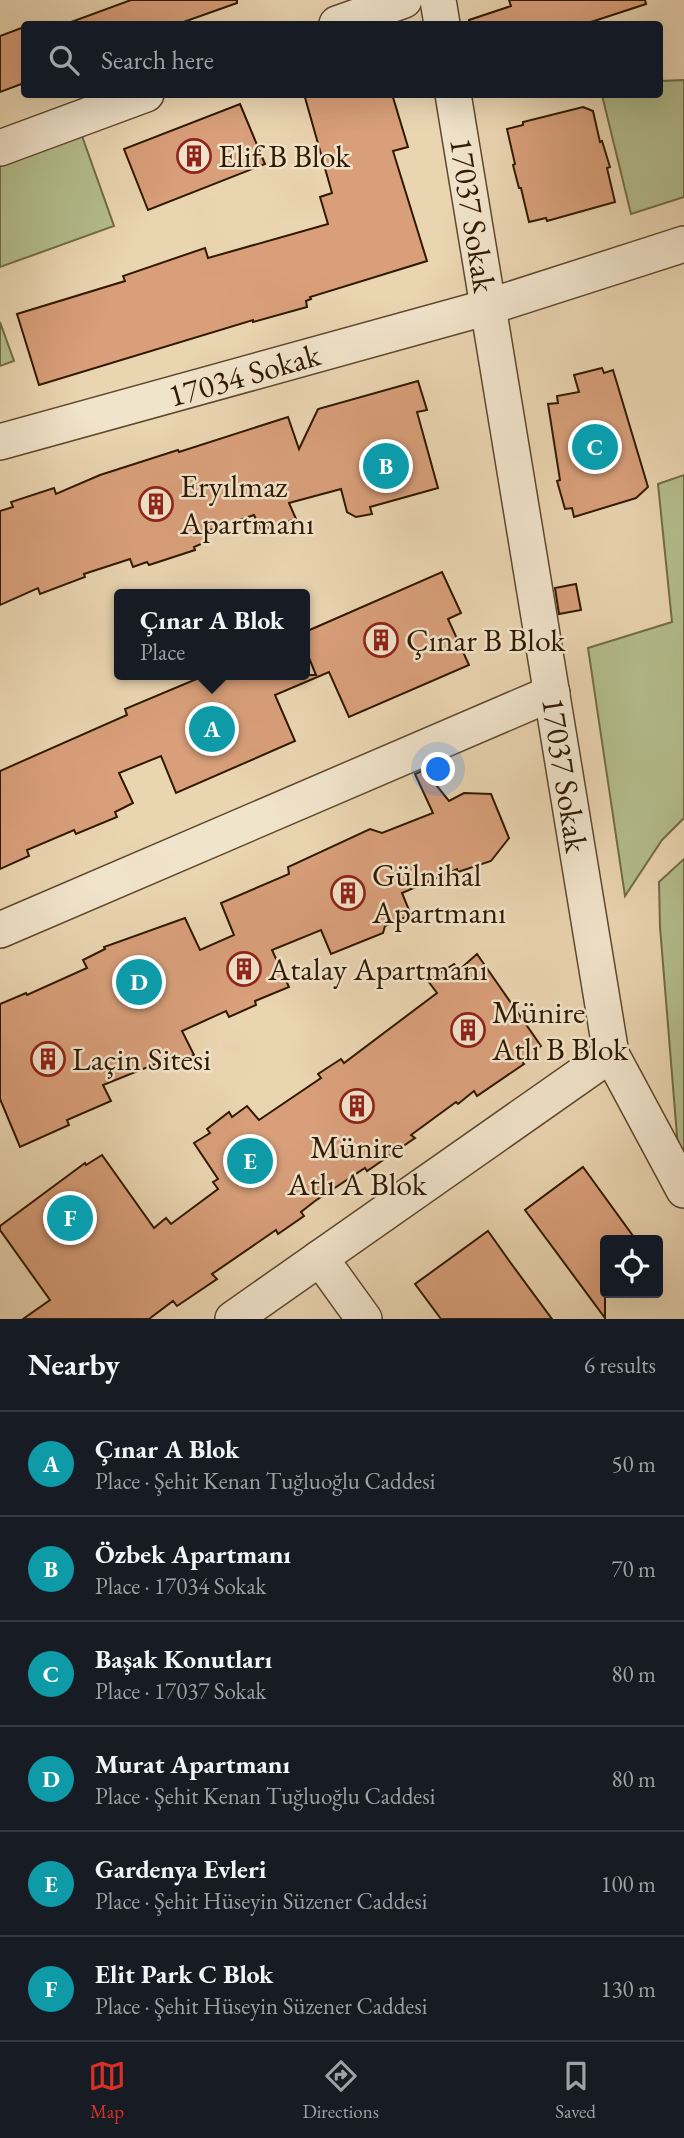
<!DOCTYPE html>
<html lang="en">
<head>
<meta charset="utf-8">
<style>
	:root { --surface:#171b24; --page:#242831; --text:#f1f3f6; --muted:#9ea1a6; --line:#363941; --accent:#d93025 }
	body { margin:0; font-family:"EB Garamond",serif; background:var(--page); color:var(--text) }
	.controls { position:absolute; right:21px; bottom:21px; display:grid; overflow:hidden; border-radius:7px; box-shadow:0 7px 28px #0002 }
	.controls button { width:63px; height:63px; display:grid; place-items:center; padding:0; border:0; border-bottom:2px solid var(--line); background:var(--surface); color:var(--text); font:35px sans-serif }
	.you { position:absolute; left:439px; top:770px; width:24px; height:24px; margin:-18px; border:5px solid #fff; border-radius:50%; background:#1a73e8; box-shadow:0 0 0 10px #1a73e833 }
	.badge { display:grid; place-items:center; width:46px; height:46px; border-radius:50%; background:var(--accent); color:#fff; font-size:23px; font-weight:700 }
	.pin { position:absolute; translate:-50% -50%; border:4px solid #fff; box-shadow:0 2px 7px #0006 }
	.popup { position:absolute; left:114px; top:589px; width:196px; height:91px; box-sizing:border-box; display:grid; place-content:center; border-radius:7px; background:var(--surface); filter:drop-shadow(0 2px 5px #0005); font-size:23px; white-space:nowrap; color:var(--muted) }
	.popup b { font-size:26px; color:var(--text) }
	.popup::after { content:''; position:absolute; left:50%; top:100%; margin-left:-14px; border:14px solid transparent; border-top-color:var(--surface) }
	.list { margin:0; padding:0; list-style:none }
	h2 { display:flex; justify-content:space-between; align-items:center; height:91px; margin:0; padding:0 28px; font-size:30px }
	h2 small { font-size:23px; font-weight:400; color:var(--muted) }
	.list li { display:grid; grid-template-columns:46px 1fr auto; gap:21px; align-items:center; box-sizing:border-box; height:105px; padding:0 28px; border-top:2px solid var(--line) }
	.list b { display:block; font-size:26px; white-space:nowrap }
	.list p { margin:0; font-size:23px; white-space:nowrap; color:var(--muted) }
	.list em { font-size:23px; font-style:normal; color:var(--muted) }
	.icon { flex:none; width:38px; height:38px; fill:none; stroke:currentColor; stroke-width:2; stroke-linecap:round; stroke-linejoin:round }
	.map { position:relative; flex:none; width:684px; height:1319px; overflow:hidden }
	.search { position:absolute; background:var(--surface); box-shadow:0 7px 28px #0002; left:21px; right:21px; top:21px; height:77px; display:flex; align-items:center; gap:18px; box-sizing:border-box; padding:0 24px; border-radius:7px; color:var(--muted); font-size:26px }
	.sheet { height:721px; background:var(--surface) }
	nav { display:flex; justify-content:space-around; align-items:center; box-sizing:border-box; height:98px; border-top:2px solid var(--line); background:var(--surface); font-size:19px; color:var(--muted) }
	nav a { display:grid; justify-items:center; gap:4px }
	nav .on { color:var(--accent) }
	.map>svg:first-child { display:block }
</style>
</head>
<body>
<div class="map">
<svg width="684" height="1319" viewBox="0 0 684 1319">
	<rect width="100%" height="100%" fill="#ead5b1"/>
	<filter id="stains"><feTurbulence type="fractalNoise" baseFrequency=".00286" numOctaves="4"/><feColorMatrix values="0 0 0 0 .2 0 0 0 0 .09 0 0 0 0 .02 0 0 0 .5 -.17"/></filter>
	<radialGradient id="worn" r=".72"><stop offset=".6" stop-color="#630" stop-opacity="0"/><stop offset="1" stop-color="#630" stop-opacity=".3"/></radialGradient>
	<g fill="#b4be8e" stroke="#726c47" stroke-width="2">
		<polygon points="684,80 684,197 631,214 602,95 660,94 660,81"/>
		<polygon points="82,136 114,226 0,267 0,166"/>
		<polygon points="0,322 14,361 0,366"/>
		<polygon points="684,475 684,818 662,840 625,896 588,648 672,622 658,484"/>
		<polygon points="684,859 684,1158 678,1148 660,927 659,882"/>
	</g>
	<g fill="#d89f7a" stroke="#301900" stroke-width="2">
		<polygon points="131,0 237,0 237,3 178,24 72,24 71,22"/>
		<polygon points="509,0 645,0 646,4 585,24 470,24 469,20 511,6"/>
		<polygon points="24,27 24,83 0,92 0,36"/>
		<polygon points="304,94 392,94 408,147 393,151 427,261 310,297 311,299 306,301 307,307 253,322 253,320 39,385 17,314 125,281 123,276 205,248 208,258 328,224 320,197 332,193"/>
		<polygon points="240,104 265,164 148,210 124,149"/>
		<polygon points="583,107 593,111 600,142 602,141 610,167 607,168 615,202 547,221 546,218 529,222 521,188 519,188 513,165 515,164 507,129 523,125 523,122"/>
		<polygon points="602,368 604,373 613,370 648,487 636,498 574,517 572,508 565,509 557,481 560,480 548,404 558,403 557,396 579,392 574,375"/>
		<polygon points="418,381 427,410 417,412 438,488 370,507 372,514 356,517 347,512 341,489 289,503 296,519 261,530 254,515 204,532 208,541 194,547 195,550 149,565 147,562 133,567 130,559 84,574 85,577 40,594 38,588 0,605 0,511 13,507 11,502 54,488 56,494 100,475 178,450 179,452 288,417 299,449 318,409"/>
		<polygon points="442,572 461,613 448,619 469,665 349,717 329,672 275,695 295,741 176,793 161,756 119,773 133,803 115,812 117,817 76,834 74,830 27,850 29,856 0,869 0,771 127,715 125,709 206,675 316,675 305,648 305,632"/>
		<polygon points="576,584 581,610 559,614 555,588"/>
		<polygon points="424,770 449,801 464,793 491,794 509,838 491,861 458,872 457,869 402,893 411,915 385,926 383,933 331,954 321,930 272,950 289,987 255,1001 256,1005 229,1017 226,1011 182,1031 194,1055 172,1063 170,1058 103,1085 111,1101 67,1120 69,1125 20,1147 0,1099 0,1004 26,993 27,995 87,968 83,960 105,949 104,947 185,918 200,950 234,935 221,903 289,874 288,867 370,829 382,833 433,813 415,774"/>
		<polygon points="477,954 541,1046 521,1060 524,1064 477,1096 474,1091 458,1104 456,1102 411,1135 415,1138 367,1171 365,1168 315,1201 301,1212 304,1216 278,1234 276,1230 212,1274 217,1279 177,1306 173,1301 149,1319 23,1319 50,1300 0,1230 0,1226 85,1163 86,1165 102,1155 154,1228 166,1218 171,1224 218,1189 213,1182 218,1179 194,1143 210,1133 207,1129 229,1112 232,1117 247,1106 259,1120 321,1078 318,1074 341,1059 344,1063 437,993 428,981 454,964 459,970"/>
		<polygon points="583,1167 636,1240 605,1240 605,1318 525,1210"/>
		<polygon points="488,1231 510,1262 552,1319 441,1319 415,1284"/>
	</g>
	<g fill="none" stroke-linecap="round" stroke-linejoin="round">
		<g stroke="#5e482c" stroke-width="38">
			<g id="minor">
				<polyline points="438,0 442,24"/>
				<polyline points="337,24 404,0"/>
				<polyline points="453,94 611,1054 684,1190"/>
				<polyline points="0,148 146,94"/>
				<polyline points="0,442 488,307 684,244"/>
				<polyline points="0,930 552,693"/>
				<polyline points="320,1258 364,1319"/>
				<polyline points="233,1319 611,1054"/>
			</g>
		</g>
		<use href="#minor" stroke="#f1e4cc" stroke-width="35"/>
	</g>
	<defs>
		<g id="building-ring" transform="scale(1.75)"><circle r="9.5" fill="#f1e4cc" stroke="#8f2418" stroke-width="1.5"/><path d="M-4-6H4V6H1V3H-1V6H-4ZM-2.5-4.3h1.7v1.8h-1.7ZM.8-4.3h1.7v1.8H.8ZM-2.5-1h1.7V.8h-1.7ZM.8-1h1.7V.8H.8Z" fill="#8f2418"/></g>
	</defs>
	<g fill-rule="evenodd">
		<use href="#building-ring" x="194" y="156"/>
		<use href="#building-ring" x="156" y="504"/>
		<use href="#building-ring" x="381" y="640"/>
		<use href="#building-ring" x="348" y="893"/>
		<use href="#building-ring" x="244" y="969"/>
		<use href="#building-ring" x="468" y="1030"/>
		<use href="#building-ring" x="48" y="1059"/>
		<use href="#building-ring" x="357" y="1106"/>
	</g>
	<g text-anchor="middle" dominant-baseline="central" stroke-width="5" stroke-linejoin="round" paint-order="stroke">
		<g font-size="32" fill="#301900" stroke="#f1e4cc" text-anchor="start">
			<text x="218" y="156">Elif B Blok</text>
			<text x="180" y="486">Eryılmaz<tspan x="180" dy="37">Apartmanı</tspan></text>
			<text x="406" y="640">Çınar B Blok</text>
			<text x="372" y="875">Gülnihal<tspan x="372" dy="37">Apartmanı</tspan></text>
			<text x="268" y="969">Atalay Apartmanı</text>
			<text x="492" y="1012">Münire<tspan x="492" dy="37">Atlı B Blok</tspan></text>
			<text x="72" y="1059">Laçin Sitesi</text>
			<text x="357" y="1147" text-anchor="middle">Münire<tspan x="357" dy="37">Atlı A Blok</tspan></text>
		</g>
		<g font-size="32" fill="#301900" stroke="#f1e4cc">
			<text transform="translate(473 215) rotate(81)">17037 Sokak</text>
			<text transform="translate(244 375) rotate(-16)">17034 Sokak</text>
			<text transform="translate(565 775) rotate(81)">17037 Sokak</text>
		</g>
	</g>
	<rect width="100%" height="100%" filter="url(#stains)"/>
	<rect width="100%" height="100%" fill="url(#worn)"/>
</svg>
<div class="controls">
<button><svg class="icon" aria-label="locate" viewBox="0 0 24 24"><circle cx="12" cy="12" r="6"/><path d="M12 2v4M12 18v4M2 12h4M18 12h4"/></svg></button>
</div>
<div class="you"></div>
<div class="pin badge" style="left:212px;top:729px;background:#0f9aa8">A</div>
<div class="popup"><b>Çınar A Blok</b>Place</div>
<div class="pin badge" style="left:386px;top:466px;background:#0f9aa8">B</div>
<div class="pin badge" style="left:595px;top:447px;background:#0f9aa8">C</div>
<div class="pin badge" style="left:139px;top:982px;background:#0f9aa8">D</div>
<div class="pin badge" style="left:250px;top:1161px;background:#0f9aa8">E</div>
<div class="pin badge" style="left:70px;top:1218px;background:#0f9aa8">F</div>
<div class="search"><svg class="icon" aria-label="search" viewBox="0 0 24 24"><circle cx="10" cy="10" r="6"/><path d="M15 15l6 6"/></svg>Search here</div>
</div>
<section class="sheet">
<h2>Nearby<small>6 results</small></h2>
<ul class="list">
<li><span class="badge" style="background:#0f9aa8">A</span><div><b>Çınar A Blok</b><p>Place · Şehit Kenan Tuğluoğlu Caddesi</p></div><em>50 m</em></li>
<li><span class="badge" style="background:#0f9aa8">B</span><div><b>Özbek Apartmanı</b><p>Place · 17034 Sokak</p></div><em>70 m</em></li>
<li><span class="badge" style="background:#0f9aa8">C</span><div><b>Başak Konutları</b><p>Place · 17037 Sokak</p></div><em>80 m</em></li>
<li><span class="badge" style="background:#0f9aa8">D</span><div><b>Murat Apartmanı</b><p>Place · Şehit Kenan Tuğluoğlu Caddesi</p></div><em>80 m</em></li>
<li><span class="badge" style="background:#0f9aa8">E</span><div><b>Gardenya Evleri</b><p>Place · Şehit Hüseyin Süzener Caddesi</p></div><em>100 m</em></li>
<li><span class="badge" style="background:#0f9aa8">F</span><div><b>Elit Park C Blok</b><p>Place · Şehit Hüseyin Süzener Caddesi</p></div><em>130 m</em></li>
</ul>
</section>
<nav>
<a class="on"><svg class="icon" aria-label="map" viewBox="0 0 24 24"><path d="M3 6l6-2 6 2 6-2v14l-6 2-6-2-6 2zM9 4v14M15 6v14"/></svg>Map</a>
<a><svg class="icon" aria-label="directions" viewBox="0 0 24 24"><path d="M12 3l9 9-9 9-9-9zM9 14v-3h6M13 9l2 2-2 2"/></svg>Directions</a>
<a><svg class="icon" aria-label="saved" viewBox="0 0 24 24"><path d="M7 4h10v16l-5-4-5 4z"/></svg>Saved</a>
</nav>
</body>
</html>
